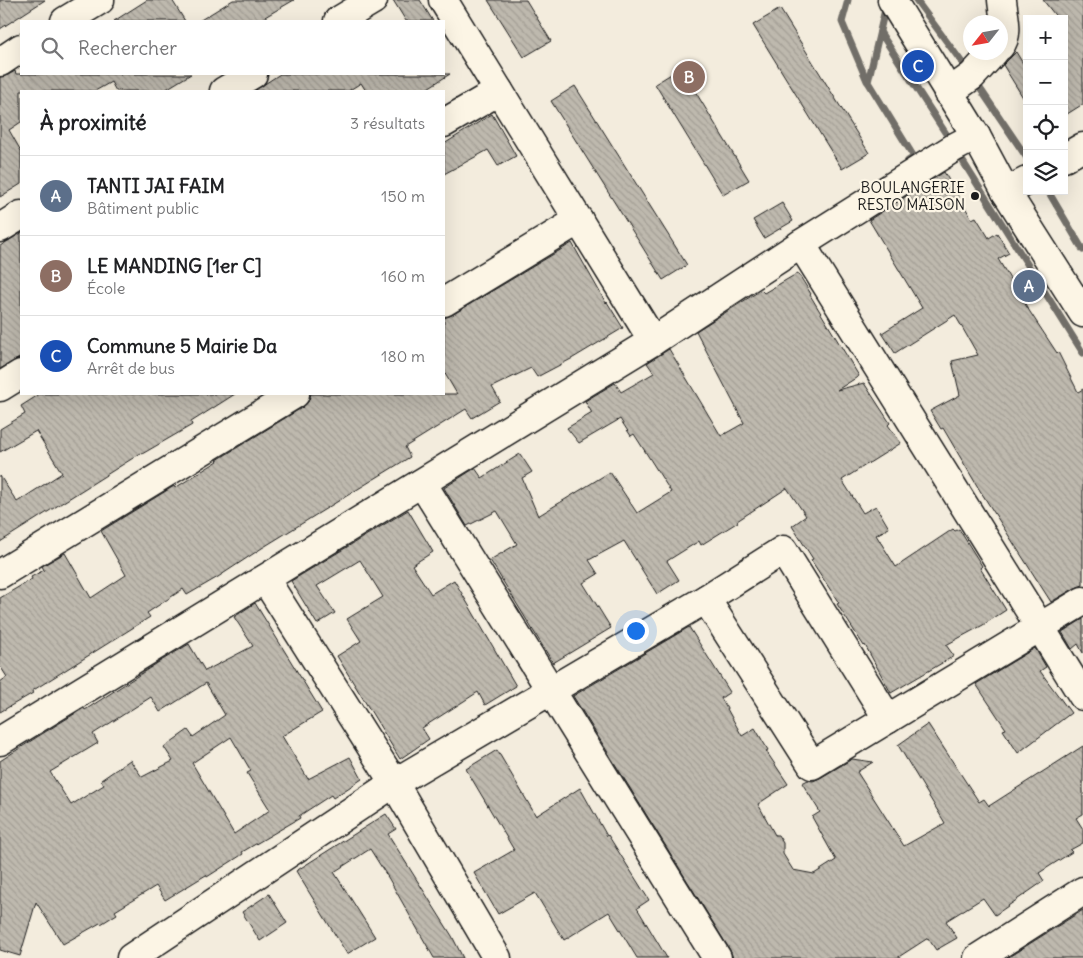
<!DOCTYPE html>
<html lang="fr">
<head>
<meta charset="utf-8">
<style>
	:root { --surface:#fff; --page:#f6f6f6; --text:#202124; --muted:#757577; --line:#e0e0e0; --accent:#b45309 }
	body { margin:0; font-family:Delius,sans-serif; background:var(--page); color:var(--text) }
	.controls { position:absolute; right:15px; top:15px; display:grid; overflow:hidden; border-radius:0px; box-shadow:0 5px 20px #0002 }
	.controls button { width:45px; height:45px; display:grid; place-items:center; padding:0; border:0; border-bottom:1px solid var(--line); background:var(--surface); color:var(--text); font:25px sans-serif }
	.compass { position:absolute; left:963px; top:15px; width:45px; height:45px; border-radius:50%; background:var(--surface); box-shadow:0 5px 20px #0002; rotate:239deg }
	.you { position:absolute; left:635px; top:630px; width:18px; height:18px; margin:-12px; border:4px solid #fff; border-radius:50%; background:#1a73e8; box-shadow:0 0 0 8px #1a73e833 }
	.badge { display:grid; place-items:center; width:32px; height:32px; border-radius:50%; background:var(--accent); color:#fff; font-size:16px; font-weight:700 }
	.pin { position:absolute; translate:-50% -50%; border:2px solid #fff; box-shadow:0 1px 5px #0006 }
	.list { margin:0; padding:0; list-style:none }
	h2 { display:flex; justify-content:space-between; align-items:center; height:65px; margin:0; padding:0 20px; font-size:21px }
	h2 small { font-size:16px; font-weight:400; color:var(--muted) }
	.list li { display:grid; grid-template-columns:32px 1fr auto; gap:15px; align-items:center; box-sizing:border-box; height:80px; padding:0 20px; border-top:1px solid var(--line) }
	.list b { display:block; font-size:19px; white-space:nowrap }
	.list p { margin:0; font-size:16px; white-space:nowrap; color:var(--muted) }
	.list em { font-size:16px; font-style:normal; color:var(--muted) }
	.icon { flex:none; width:28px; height:28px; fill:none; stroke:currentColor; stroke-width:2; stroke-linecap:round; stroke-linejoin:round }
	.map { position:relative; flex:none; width:1083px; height:958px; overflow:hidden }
	.search { position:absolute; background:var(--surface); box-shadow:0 5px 20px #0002; left:20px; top:20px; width:425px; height:55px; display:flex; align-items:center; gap:12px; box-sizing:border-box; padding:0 18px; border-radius:0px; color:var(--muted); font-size:19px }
	.panel { position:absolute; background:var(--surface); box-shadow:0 5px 20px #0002; left:20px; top:90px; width:425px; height:305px; border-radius:0px }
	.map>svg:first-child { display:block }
</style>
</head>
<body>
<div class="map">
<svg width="1083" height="958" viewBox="0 0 1083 958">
	<defs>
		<pattern id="building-back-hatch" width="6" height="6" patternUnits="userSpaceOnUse" patternTransform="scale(1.25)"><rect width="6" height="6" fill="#beb9ae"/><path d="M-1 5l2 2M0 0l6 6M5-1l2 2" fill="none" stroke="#a39e95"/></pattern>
	</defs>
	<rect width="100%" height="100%" fill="#f3ecdd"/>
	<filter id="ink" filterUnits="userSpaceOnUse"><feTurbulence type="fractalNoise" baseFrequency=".02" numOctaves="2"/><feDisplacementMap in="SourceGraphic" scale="10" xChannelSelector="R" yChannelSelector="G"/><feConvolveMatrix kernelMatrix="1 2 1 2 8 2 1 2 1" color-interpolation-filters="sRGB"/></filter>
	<g filter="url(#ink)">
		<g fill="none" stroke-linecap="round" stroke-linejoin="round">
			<g stroke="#716e68" stroke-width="7">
				<polyline points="848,0 842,22 867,81"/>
				<polyline points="916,0 969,72"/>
				<polyline points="886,5 868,82 914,157 908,161"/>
				<polyline points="880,32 952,143"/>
				<polyline points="975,81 1027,158"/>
				<polyline points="957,152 1083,353"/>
				<polyline points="1048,191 1083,250"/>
			</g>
		</g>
		<g fill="url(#building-back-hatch)" stroke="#1c1c1c" fill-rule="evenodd">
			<polygon points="0,0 45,0 0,29"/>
			<polygon points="147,0 172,0 185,21 114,21"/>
			<polygon points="233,0 294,0 258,21 199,21"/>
			<polygon points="393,0 420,0 433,21 406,21"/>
			<polygon points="488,0 526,0 551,41 524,57"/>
			<polygon points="1043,0 1083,0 1083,104 1064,116 1064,19 1058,19"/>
			<polygon points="780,9 869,153 842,169 753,25"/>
			<polygon points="1016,52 1027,70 1027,104 1003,65"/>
			<polygon points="681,68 749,180 723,195 655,84"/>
			<polygon points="15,71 16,74 191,74 163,91 116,91 111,82 95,91 21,91 21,122 9,130 21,151 21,184 0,197 0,77 8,75"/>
			<polygon points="280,74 450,74 423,91 366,91 361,83 348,91 254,91"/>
			<polygon points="575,86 687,265 663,280 551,101"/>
			<polygon points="492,114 516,156 498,166 488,150 444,174 444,144"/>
			<polygon points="944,172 972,219 976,217 989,238 997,233 1009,253 998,259 1030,312 1057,353 1058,352 1078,392 1083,389 1083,585 1075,588 1051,602 979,489 943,428 941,429 930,411 960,395 952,361 978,355 955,315 895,353 882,333 922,308 869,220"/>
			<polygon points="782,203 793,221 764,238 753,220"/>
			<polygon points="21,233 21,357 0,369 0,246"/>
			<polygon points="572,243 606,303 607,302 623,328 573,358 537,377 531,368 492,387 500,401 472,418 466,409 405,447 410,457 262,548 218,577 187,595 183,589 147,613 150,617 32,691 33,693 0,712 0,682 7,677 0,666 0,598 32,579 31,577 44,570 42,566 65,553 91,598 126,575 101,531 174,486 175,488 218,461 217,460 303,407 308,402 311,394 457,394 444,372 444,318 452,315"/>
			<polygon points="798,273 811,294 810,295 822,315 859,376 837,390 864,383 890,423 888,425 901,443 842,480 863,513 876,506 889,528 876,535 896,567 953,529 955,531 959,529 982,566 980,568 1006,610 983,625 946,645 954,656 891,693 865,645 864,646 837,604 839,603 811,560 813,559 792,526 806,516 787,488 737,521 738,522 701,545 699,541 667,561 679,580 657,594 624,541 589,560 598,574 583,583 611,628 553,663 490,560 517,544 497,511 467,526 444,488 475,468 482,478 520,454 532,472 522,478 538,516 610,472 637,513 671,492 634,434 631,436 620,419 579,443 567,428 592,413 585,401 615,383 621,392 654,373 647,363 669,349 721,436 744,423 696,331 761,290 764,293"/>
			<polygon points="40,394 235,394 191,422 192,425 142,454 141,453 0,542 0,476 17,502 62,473 36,431 0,452 0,429 25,414 21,406"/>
			<polygon points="408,510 433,552 412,565 431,594 454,580 516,686 485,705 478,692 422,728 429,739 400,759 337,656 361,641 347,619 383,597 360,560 317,586 335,613 317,624 291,581"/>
			<path d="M255 603 322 712 282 736 308 779 350 757 362 779 333 798 331 795 299 816 300 818 242 852 243 854 207 877 206 875 165 900 156 886 115 911 117 914 101 924 100 923 63 944 36 902 20 956 0 950V761L37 737 84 708 85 710 159 662 189 644 205 671 253 646 234 617ZM206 683 225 715 193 737 188 730 164 747 173 761 142 777 130 760 101 780 104 785 71 805 50 772 98 743 93 734 151 697 160 712ZM231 737 251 771 247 773 270 810 234 834 192 763Z"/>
			<polygon points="1083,619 1083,653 1078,644 1072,649 1062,632"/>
			<polygon points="689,627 730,692 721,698 742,736 755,728 768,750 766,751 788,784 758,804 775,835 778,835 783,843 783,854 793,870 814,874 836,860 812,817 820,812 802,783 808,780 813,781 820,778 852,759 873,762 857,772 904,846 945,823 898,745 928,724 979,802 984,799 989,806 1083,746 1083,814 1076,818 1083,829 1083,843 1070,850 1072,852 1039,873 1044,881 995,915 983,898 946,921 957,938 936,950 928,938 897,958 733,958 730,950 573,696"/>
			<polygon points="1035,648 1046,667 1040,671 1071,713 1018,753 1003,730 1006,729 976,684"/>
			<polygon points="497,750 536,816 580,788 607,836 608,835 649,900 637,908 667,958 637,958 609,912 564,940 535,893 498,914 474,873 514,850 466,769"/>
			<polygon points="386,814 396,829 388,834 452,936 463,958 434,958 389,879 370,849 334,872 375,937 347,954 296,871"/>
			<polygon points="269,894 287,923 260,941 242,912"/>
			<polygon points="1083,910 1083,958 1007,958"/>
		</g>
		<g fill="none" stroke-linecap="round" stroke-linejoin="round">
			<g stroke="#1c1c1c" stroke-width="31">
				<g id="minor">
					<polyline points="443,0 653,341"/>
					<polyline points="65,21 100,0"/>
					<polyline points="338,21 373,0"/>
					<path d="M1000 46C1010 34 1003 14 1002 0"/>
					<polyline points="0,62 21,48"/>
					<polyline points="224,91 253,74"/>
					<polyline points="948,93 972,76 994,52"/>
					<polyline points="444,123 499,91"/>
					<polyline points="1064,158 1083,147"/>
					<polyline points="1006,192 1027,181"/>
					<polyline points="0,228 21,215"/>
					<polyline points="801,244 1083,696"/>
					<polyline points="444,302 579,220"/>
					<polyline points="0,387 21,374"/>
					<polyline points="422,483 717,958"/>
					<polyline points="0,574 295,394"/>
					<polyline points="265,579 394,783 497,958"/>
					<polyline points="706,599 812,765 1083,601"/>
					<polyline points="0,741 653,341 801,244 955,147 976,136"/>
					<polyline points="131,958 394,783 706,599 783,550 888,719"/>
					<polyline points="978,958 1083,891"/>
				</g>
			</g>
			<g stroke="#1c1c1c" stroke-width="31">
				<polyline id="major" points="892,0 976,136 1006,192 1083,313"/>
			</g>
			<use href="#minor" stroke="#fcf5e5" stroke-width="28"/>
			<use href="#major" stroke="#fcf5e5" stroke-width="28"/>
		</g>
	</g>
	<circle fill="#1c1c1c" stroke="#fcf5e5" stroke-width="2" cx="975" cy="196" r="5"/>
	<g text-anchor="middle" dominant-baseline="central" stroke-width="4.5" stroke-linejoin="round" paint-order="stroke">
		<g font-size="15" fill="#1c1c1c" stroke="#fcf5e5" text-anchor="end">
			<text x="965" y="187">BOULANGERIE<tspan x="965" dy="17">RESTO MAISON</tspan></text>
		</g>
	</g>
</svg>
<div class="controls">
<button>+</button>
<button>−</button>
<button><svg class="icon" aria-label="locate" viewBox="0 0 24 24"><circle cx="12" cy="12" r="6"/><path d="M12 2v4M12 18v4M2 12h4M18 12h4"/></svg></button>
<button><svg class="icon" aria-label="layers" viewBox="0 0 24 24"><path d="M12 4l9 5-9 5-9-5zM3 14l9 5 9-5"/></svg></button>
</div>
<svg class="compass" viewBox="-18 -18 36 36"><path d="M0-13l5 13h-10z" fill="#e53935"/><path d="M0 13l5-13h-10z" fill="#757577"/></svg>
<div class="you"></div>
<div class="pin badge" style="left:1029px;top:286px;background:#5c6f8a">A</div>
<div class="pin badge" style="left:689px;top:77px;background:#8d6e63">B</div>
<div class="pin badge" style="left:918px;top:66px;background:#1a4fb4">C</div>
<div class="search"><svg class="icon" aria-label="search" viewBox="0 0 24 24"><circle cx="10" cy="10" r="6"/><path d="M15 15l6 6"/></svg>Rechercher</div>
<section class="panel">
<h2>À proximité<small>3 résultats</small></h2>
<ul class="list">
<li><span class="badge" style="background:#5c6f8a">A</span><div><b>TANTI JAI FAIM</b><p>Bâtiment public</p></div><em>150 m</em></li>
<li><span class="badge" style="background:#8d6e63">B</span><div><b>LE MANDING [1er C]</b><p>École</p></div><em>160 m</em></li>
<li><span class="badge" style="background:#1a4fb4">C</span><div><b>Commune 5 Mairie Da</b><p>Arrêt de bus</p></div><em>180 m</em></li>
</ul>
</section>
</div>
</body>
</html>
